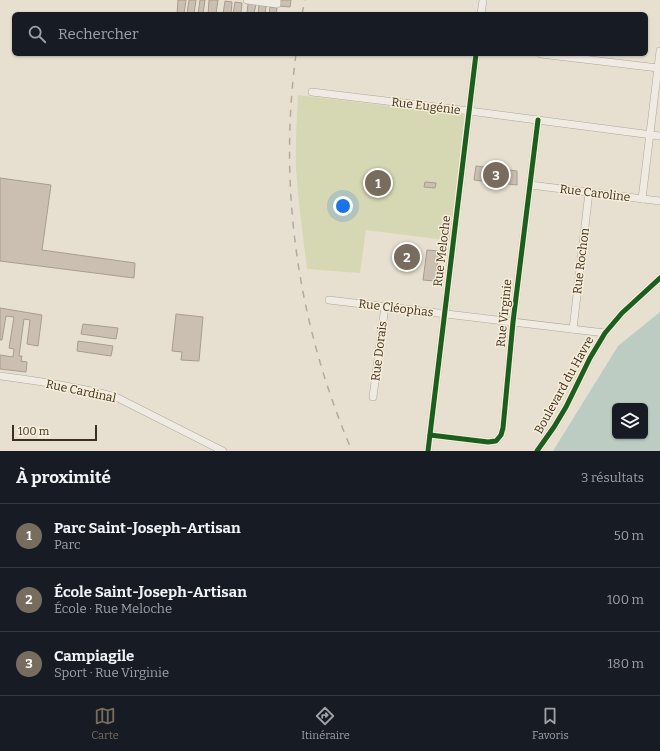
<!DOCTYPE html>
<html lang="fr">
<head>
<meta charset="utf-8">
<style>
	:root { --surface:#171b24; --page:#242831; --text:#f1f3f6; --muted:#9ea1a6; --line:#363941; --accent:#786c5e }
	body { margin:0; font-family:Bitter,serif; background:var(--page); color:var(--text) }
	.controls { position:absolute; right:12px; bottom:12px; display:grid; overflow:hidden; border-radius:6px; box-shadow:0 1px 3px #0004 }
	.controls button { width:36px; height:36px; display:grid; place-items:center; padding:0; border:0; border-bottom:1px solid var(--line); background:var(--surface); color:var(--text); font:20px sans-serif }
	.scale { position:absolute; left:12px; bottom:10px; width:85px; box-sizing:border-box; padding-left:4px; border:2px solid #3d2e20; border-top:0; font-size:11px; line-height:14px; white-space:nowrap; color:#3d2e20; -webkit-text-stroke:3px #f7eed8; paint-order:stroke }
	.you { position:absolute; left:343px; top:206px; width:14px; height:14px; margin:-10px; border:3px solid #fff; border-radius:50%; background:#1a73e8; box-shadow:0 0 0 6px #1a73e833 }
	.badge { display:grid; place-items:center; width:26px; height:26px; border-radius:50%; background:var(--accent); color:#fff; font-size:13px; font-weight:700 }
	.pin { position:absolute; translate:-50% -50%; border:2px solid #fff; box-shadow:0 1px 4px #0006 }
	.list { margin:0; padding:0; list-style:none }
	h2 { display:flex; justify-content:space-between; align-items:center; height:52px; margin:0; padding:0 16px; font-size:17px }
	h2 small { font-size:13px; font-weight:400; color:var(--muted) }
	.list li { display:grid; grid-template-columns:26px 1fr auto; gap:12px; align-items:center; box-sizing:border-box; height:64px; padding:0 16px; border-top:1px solid var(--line) }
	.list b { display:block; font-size:15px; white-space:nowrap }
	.list p { margin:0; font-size:13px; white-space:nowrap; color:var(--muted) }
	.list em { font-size:13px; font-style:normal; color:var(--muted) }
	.icon { flex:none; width:22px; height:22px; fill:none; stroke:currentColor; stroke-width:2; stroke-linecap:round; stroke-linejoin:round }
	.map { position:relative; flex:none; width:660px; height:451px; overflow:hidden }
	.search { position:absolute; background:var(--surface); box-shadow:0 1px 3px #0004; left:12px; right:12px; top:12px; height:44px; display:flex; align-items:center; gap:10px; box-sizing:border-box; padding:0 14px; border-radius:6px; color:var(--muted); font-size:15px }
	.sheet { height:244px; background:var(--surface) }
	nav { display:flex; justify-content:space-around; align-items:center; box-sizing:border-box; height:56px; border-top:1px solid var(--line); background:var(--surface); font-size:11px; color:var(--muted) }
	nav a { display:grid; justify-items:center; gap:2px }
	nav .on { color:var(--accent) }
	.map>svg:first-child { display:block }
</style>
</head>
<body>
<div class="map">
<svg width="660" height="451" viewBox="0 0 660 451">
	<rect width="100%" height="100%" fill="#e7e0d1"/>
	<path fill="#d6d7b3" d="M298 95 463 115 464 118 453 241 366 230 360 273 307 269C303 235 298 202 296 168 295 144 297 119 298 95Z"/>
	<path fill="#bcccc2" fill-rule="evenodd" d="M660 312V451H553L618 346ZM615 406H645V436H615Z"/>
	<g fill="#cbbfb2" stroke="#a89c90">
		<polygon points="178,0 186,0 184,14 177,14"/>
		<polygon points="189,0 196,0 194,14 187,14"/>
		<polygon points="200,0 205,0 203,14 198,14"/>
		<polygon points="209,0 218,0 216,14 208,14"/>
		<polygon points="280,0 291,0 290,7 279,6"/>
		<polygon points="225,1 232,2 231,14 223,14"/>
		<polygon points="235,2 242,3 241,14 233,14"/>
		<polygon points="248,3 256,4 254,14 247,14"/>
		<polygon points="259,5 266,6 265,14 258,14"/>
		<polygon points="270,7 277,8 276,14 269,14"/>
		<polygon points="476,166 517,171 517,185 474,180"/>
		<polygon points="0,178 51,185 42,250 135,263 134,278 0,261"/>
		<polygon points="425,182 436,183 435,188 424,187"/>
		<polygon points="427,250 439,251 435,281 423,280"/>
		<polygon points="0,308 42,315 38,346 27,344 30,320 24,319 19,356 22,356 21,361 27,362 26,372 0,369 0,355 13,357 14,349 9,348 14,317 6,316 2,340 0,340"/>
		<polygon points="176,314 203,317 199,361 181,360 182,352 172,351"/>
		<polygon points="83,324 118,328 116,339 81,334"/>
		<polygon points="78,341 113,346 111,356 77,351"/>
	</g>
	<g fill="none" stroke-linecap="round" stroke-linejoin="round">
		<g stroke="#ada599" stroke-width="8">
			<g id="minor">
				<polyline points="247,0 277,4 277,0"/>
				<polyline points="481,14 483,0"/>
				<polyline points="541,54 658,68"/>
				<polyline points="312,92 469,111 660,136"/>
				<polyline points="530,185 660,201"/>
				<polyline points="642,199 660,51"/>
				<polyline points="329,300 605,333"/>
				<polyline points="573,329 589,192"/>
				<path d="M0 376C39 381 79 387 116 397L223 451"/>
				<polyline points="373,397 385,306"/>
				<polyline points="430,435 488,442 496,441 501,435 503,428 513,322 538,120"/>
				<polyline points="428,451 476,54"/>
				<polyline points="537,451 554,427 566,407 590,358 605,333 622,313 660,278"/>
			</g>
		</g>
		<use href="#minor" stroke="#efebe3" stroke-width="7"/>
		<g stroke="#afaaa2" stroke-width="1.5" stroke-dasharray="7 7" stroke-linecap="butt">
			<polyline points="302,14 305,0"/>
			<path d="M296 54C278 190 298 325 352 451"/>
		</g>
		<g stroke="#f7eed8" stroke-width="8">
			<g id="cycleway">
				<polyline points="430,435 488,442 496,441 501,435 503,428 513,322 538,120"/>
				<polyline points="428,451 476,54"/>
				<polyline points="537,451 554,427 566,407 590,358 605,333 622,313 660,278"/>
			</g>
		</g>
		<use href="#cycleway" stroke="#1b5e20" stroke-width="5"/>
	</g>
	<g text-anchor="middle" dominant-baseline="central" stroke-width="3" stroke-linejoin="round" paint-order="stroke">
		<g font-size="12" fill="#3d2e20" stroke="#f7eed8">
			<text transform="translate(426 106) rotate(7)">Rue Eugénie</text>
			<text transform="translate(595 193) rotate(7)">Rue Caroline</text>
			<text transform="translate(442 251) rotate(-83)">Rue Meloche</text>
			<text transform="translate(581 261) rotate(-83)">Rue Rochon</text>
			<text transform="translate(396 308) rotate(7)">Rue Cléophas</text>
			<text transform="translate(504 313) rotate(-84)">Rue Virginie</text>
			<text transform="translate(379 351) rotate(-83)">Rue Dorais</text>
			<text transform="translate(564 385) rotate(-61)">Boulevard du Havre</text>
			<text transform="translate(81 391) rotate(12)">Rue Cardinal</text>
		</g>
	</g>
</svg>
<div class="controls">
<button><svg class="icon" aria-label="layers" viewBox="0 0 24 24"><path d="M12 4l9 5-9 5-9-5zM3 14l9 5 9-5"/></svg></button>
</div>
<div class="scale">100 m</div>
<div class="you"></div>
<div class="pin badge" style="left:378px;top:183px">1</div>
<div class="pin badge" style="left:407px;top:257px">2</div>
<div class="pin badge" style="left:496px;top:175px">3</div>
<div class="search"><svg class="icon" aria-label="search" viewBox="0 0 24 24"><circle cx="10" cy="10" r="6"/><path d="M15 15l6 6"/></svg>Rechercher</div>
</div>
<section class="sheet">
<h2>À proximité<small>3 résultats</small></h2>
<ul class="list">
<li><span class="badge">1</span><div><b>Parc Saint-Joseph-Artisan</b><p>Parc</p></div><em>50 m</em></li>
<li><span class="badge">2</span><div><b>École Saint-Joseph-Artisan</b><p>École · Rue Meloche</p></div><em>100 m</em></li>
<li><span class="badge">3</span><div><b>Campiagile</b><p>Sport · Rue Virginie</p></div><em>180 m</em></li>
</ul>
</section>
<nav>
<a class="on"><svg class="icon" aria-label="map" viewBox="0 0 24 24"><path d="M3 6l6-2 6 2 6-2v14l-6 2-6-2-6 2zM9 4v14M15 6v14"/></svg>Carte</a>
<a><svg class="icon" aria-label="directions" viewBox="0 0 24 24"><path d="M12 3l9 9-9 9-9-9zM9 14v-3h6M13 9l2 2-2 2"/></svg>Itinéraire</a>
<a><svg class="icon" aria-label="saved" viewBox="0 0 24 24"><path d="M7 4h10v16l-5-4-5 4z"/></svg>Favoris</a>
</nav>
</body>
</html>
